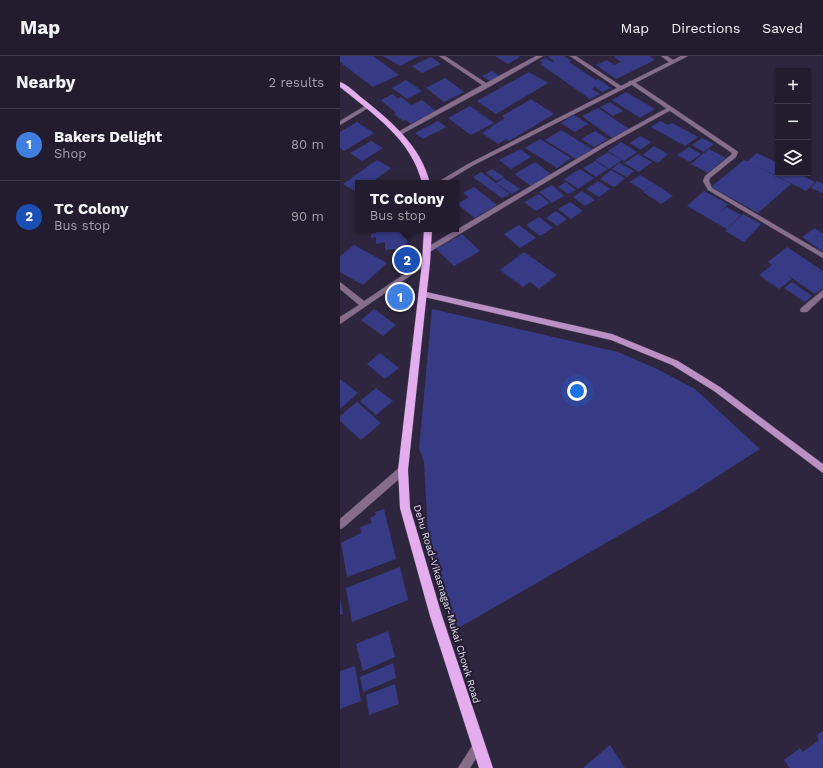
<!DOCTYPE html>
<html lang="en">
<head>
<meta charset="utf-8">
<style>
	:root { --surface:#221c2e; --page:#2a2536; --text:#f1f3f6; --muted:#a2a1aa; --line:#3f3a4a; --accent:#0b8043 }
	body { margin:0; font-family:"Work Sans",sans-serif; background:var(--page); color:var(--text) }
	.controls { position:absolute; right:12px; top:12px; display:grid; overflow:hidden; border-radius:0px; box-shadow:0 1px 3px #0004 }
	.controls button { width:36px; height:36px; display:grid; place-items:center; padding:0; border:0; border-bottom:1px solid var(--line); background:var(--surface); color:var(--text); font:20px sans-serif }
	.you { position:absolute; left:237px; top:335px; width:14px; height:14px; margin:-10px; border:3px solid #fff; border-radius:50%; background:#1a73e8; box-shadow:0 0 0 6px #1a73e833 }
	.badge { display:grid; place-items:center; width:26px; height:26px; border-radius:50%; background:var(--accent); color:#fff; font-size:13px; font-weight:700 }
	.pin { position:absolute; translate:-50% -50%; border:2px solid #fff; box-shadow:0 1px 4px #0006 }
	.popup { position:absolute; left:15px; top:124px; width:104px; height:52px; box-sizing:border-box; display:grid; place-content:center; border-radius:0px; background:var(--surface); filter:drop-shadow(0 1px 3px #0005); font-size:13px; white-space:nowrap; color:var(--muted) }
	.popup b { font-size:15px; color:var(--text) }
	.popup::after { content:''; position:absolute; left:50%; top:100%; margin-left:-8px; border:8px solid transparent; border-top-color:var(--surface) }
	.list { margin:0; padding:0; list-style:none }
	h2 { display:flex; justify-content:space-between; align-items:center; height:52px; margin:0; padding:0 16px; font-size:17px }
	h2 small { font-size:13px; font-weight:400; color:var(--muted) }
	.list li { display:grid; grid-template-columns:26px 1fr auto; gap:12px; align-items:center; box-sizing:border-box; height:72px; padding:0 16px; border-top:1px solid var(--line) }
	.list b { display:block; font-size:15px; white-space:nowrap }
	.list p { margin:0; font-size:13px; white-space:nowrap; color:var(--muted) }
	.list em { font-size:13px; font-style:normal; color:var(--muted) }
	.icon { flex:none; width:22px; height:22px; fill:none; stroke:currentColor; stroke-width:2; stroke-linecap:round; stroke-linejoin:round }
	.map { position:relative; flex:none; width:483px; height:712px; overflow:hidden }
	header { display:flex; align-items:center; gap:24px; box-sizing:border-box; height:56px; padding:0 20px; background:var(--surface); border-bottom:1px solid var(--line) }
	header strong { font-size:19px }
	nav { display:flex; gap:22px; margin-inline-start:auto; font-size:14px }
	main { display:flex }
	aside { flex:1; background:var(--surface) }
	.map>svg:first-child { display:block }
</style>
</head>
<body>
<header>
<strong>Map</strong>
<nav><a>Map</a><a>Directions</a><a>Saved</a></nav>
</header>
<main>
<aside>
<h2>Nearby<small>2 results</small></h2>
<ul class="list">
<li><span class="badge" style="background:#3f7fe0">1</span><div><b>Bakers Delight</b><p>Shop</p></div><em>80 m</em></li>
<li><span class="badge" style="background:#1a4fb4">2</span><div><b>TC Colony</b><p>Bus stop</p></div><em>90 m</em></li>
</ul>
</aside>
<div class="map">
<svg width="483" height="712" viewBox="0 0 483 712">
	<rect width="100%" height="100%" fill="#2e263e"/>
	<g fill="#373b86">
		<polygon points="0,0 33,0 59,19 33,31 0,6"/>
		<polygon points="43,0 79,0 60,10"/>
		<polygon points="155,0 178,0 180,1 168,8"/>
		<polygon points="210,0 224,0 231,5 229,6 256,24 258,23 271,32 262,36 255,31 252,33 260,38 250,43 200,8 203,7 200,5 205,2 212,6 214,5 208,1"/>
		<polygon points="275,0 309,0 315,4 276,23 256,9 267,4 274,9 281,6 274,1"/>
		<polygon points="91,1 101,8 82,17 72,10"/>
		<polygon points="152,15 160,20 150,25 142,20"/>
		<polygon points="189,16 208,27 156,58 137,45"/>
		<polygon points="105,22 124,36 104,46 86,32"/>
		<polygon points="66,24 82,35 67,43 52,32"/>
		<polygon points="286,36 315,53 300,62 272,44"/>
		<polygon points="53,38 58,43 61,41 71,49 82,44 97,56 71,68 66,64 63,65 54,58 56,57 41,44"/>
		<polygon points="191,43 214,58 169,85 166,83 158,88 142,77 165,62 162,60"/>
		<polygon points="270,46 283,55 273,60 260,51"/>
		<polygon points="130,50 154,67 131,79 108,62"/>
		<polygon points="258,52 289,73 272,82 242,60"/>
		<polygon points="234,59 248,68 235,76 221,67"/>
		<polygon points="98,65 106,71 83,83 75,77"/>
		<polygon points="320,65 328,69 332,67 358,81 345,90 311,71"/>
		<polygon points="17,66 34,77 4,95 0,92 0,76"/>
		<polygon points="221,74 252,93 236,103 205,84"/>
		<polygon points="255,75 268,83 254,91 241,83"/>
		<polygon points="300,80 311,86 301,94 290,87"/>
		<polygon points="362,82 374,88 364,96 352,89"/>
		<polygon points="200,83 231,102 217,112 185,92"/>
		<polygon points="31,85 43,92 22,105 10,97"/>
		<polygon points="281,86 297,96 284,105 268,95"/>
		<polygon points="314,90 328,98 318,107 303,99"/>
		<polygon points="349,91 361,98 350,106 337,99"/>
		<polygon points="180,93 191,101 171,113 159,104"/>
		<polygon points="369,93 386,102 368,117 351,108"/>
		<polygon points="268,96 282,104 269,113 255,104"/>
		<polygon points="417,97 438,107 438,117 457,117 475,126 466,135 411,107 451,128 418,157 371,131 404,104 408,105"/>
		<polygon points="298,98 312,106 299,116 284,107"/>
		<polygon points="37,104 51,112 31,127 18,127 18,137 3,128"/>
		<polygon points="255,105 268,113 256,121 243,112"/>
		<polygon points="195,106 212,119 192,131 175,118"/>
		<polygon points="279,107 294,115 287,121 272,113"/>
		<polygon points="152,113 164,121 157,125 146,117"/>
		<polygon points="240,113 254,122 238,133 224,123"/>
		<polygon points="271,114 285,122 274,131 260,123"/>
		<polygon points="141,116 170,138 162,142 133,121"/>
		<polygon points="300,119 315,128 304,135 290,126"/>
		<polygon points="164,122 180,133 172,138 156,127"/>
		<polygon points="258,125 270,133 259,141 246,133"/>
		<polygon points="477,125 483,128 483,137 471,132"/>
		<polygon points="226,126 236,134 228,138 218,131"/>
		<polygon points="315,128 333,140 321,148 303,136"/>
		<polygon points="212,129 224,140 212,147 199,136"/>
		<polygon points="134,131 157,149 135,162 117,148 129,141 123,137"/>
		<polygon points="242,135 255,144 245,150 233,141"/>
		<polygon points="364,135 388,148 377,159 386,151 401,159 387,173 347,150"/>
		<polygon points="199,138 210,147 196,155 184,146"/>
		<polygon points="230,146 243,155 231,163 218,153"/>
		<polygon points="216,155 227,163 217,170 206,162"/>
		<polygon points="403,158 421,168 404,186 385,175"/>
		<polygon points="199,161 213,172 200,180 186,169"/>
		<polygon points="179,169 196,182 180,192 164,178"/>
		<polygon points="475,172 483,178 483,196 462,181"/>
		<polygon points="36,173 66,173 68,199 55,201 55,193 45,194 45,186 36,188 36,181 31,182 31,178 36,177"/>
		<polygon points="122,178 140,195 114,210 96,193"/>
		<polygon points="14,189 47,207 23,229 0,216 0,200"/>
		<polygon points="447,191 483,215 483,232 475,238 446,218 452,223 439,233 419,219 432,209 428,206"/>
		<polygon points="184,196 217,219 199,233 190,226 183,231 160,214"/>
		<polygon points="452,226 472,240 465,246 444,232"/>
		<polygon points="34,253 56,269 43,280 21,264"/>
		<polygon points="92,253 278,296 317,313 355,333 420,393 337,446 115,574 88,476 84,406 79,393"/>
		<polygon points="40,297 59,312 45,323 27,308"/>
		<polygon points="0,323 18,337 0,353"/>
		<polygon points="36,332 53,345 36,359 20,345"/>
		<polygon points="17,346 41,367 21,384 0,365 0,360"/>
		<polygon points="44,453 56,503 7,521 1,487 21,477 20,471 32,467 30,462 36,459 35,456"/>
		<polygon points="60,511 68,544 12,566 6,532"/>
		<polygon points="0,542 3,558 0,559"/>
		<polygon points="48,575 55,601 23,615 16,588"/>
		<polygon points="53,607 56,622 23,636 20,621"/>
		<polygon points="15,610 21,645 0,653 0,615"/>
		<polygon points="55,628 59,648 29,659 26,639"/>
		<polygon points="483,675 483,712 450,712 444,704 460,692 463,696 479,684 477,679"/>
		<polygon points="270,689 285,712 243,712"/>
	</g>
	<g fill="none" stroke-linecap="round" stroke-linejoin="round">
		<g stroke="#4b445a" stroke-width="1">
			<polygon id="lane" points="289,25 293,25 397,95 398,96 396,101 370,122 369,125 372,132 483,197 483,202 368,134 363,125 365,120 391,99 392,97 289,27"/>
		</g>
		<g stroke="#4b445a" stroke-width="1">
			<g id="street">
				<polygon points="99,0 105,0 146,27 196,0 203,0 149,31 60,79 56,79 56,77 142,29"/>
				<polygon points="230,0 236,0 281,30 329,6 321,0 327,0 333,4 341,0 348,0 132,110 104,127 96,127 128,108 277,32"/>
				<polygon points="25,50 30,51 0,69 0,65"/>
				<polygon points="329,51 332,53 331,54 266,90 88,197 84,197 84,193 262,88"/>
				<polygon points="84,205 86,205 89,207 0,268 0,261 19,249 0,233 0,226 24,245"/>
				<polygon points="483,234 483,241 467,256 461,256 460,254 461,252"/>
				<polygon points="63,410 66,411 67,414 66,417 3,472 0,473 0,463 60,411"/>
				<polygon points="138,686 142,687 143,691 130,712 118,712 134,687"/>
			</g>
		</g>
		<g stroke="#4b445a" stroke-width="1">
			<polygon id="secondary" points="82,235 272,278 338,305 380,331 483,408 483,417 374,335 332,309 271,284 80,240 78,238 80,236"/>
		</g>
		<g stroke="#4b445a" stroke-width="1">
			<g id="primary">
				<path d="M0 26C8 29 16 37 22 42 51 65 81 90 90 127H82C72 84 33 58 0 31Z"/>
				<polygon points="84,173 92,173 90,207 68,414 70,452 102,560 153,712 139,712 90,560 60,452 58,414 82,207"/>
			</g>
		</g>
		<use href="#lane" fill="#876d8c" fill-rule="evenodd"/>
		<use href="#street" fill="#876d8c" fill-rule="evenodd"/>
		<use href="#secondary" fill="#bb91c3" fill-rule="evenodd"/>
		<use href="#primary" fill="#e3adee" fill-rule="evenodd"/>
	</g>
	<g text-anchor="middle" dominant-baseline="central" stroke-width="4" stroke-linejoin="round" paint-order="stroke">
		<g font-size="10" fill="#e4e0f0" stroke="#241d33">
			<text transform="translate(107 548) rotate(73)">Dehu Road-Vikasnagar-Mukai Chowk Road</text>
		</g>
	</g>
</svg>
<div class="controls">
<button>+</button>
<button>−</button>
<button><svg class="icon" aria-label="layers" viewBox="0 0 24 24"><path d="M12 4l9 5-9 5-9-5zM3 14l9 5 9-5"/></svg></button>
</div>
<div class="you"></div>
<div class="pin badge" style="left:60px;top:241px;background:#3f7fe0">1</div>
<div class="pin badge" style="left:67px;top:204px;background:#1a4fb4">2</div>
<div class="popup"><b>TC Colony</b>Bus stop</div>
</div>
</main>
</body>
</html>
